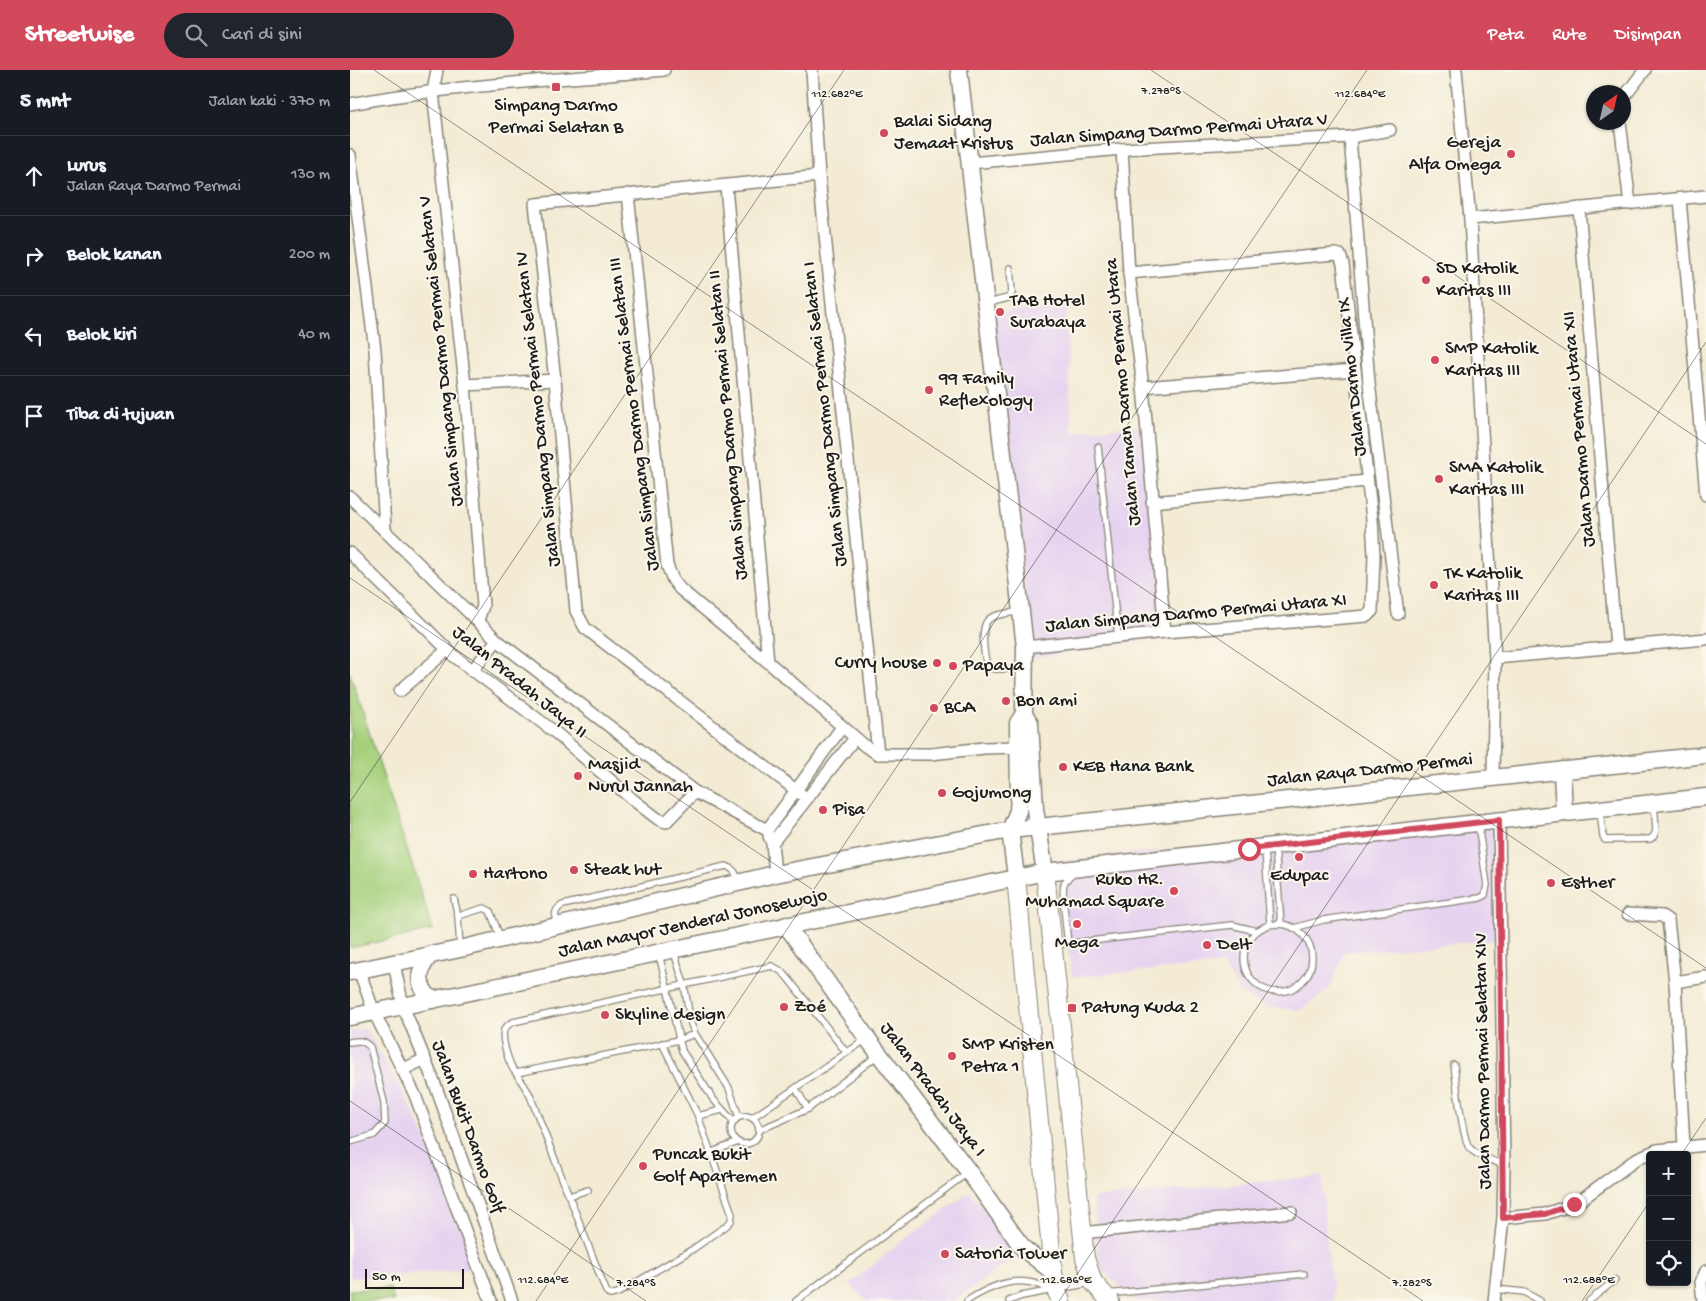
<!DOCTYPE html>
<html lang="id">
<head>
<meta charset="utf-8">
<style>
	:root { --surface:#171b24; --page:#20242c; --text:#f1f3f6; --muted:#9ea1a6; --line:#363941; --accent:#d1495b }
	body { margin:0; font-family:"Gochi Hand",sans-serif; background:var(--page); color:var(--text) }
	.controls { position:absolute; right:15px; bottom:15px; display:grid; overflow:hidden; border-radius:5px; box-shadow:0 1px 4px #0004 }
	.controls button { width:45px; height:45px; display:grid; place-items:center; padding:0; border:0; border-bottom:1px solid var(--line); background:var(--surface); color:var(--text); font:25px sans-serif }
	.compass { position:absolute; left:1236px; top:15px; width:45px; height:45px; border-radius:50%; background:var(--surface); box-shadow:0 1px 4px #0004; rotate:34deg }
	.scale { position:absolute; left:15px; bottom:12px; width:99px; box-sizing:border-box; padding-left:5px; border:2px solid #1c1c1c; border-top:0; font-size:14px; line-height:18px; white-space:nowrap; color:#1c1c1c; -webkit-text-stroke:4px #fbf7ec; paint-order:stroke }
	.stop { position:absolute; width:15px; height:15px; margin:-11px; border:4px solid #d1495b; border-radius:50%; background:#fff }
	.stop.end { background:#d1495b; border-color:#fff; box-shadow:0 1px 5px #0008 }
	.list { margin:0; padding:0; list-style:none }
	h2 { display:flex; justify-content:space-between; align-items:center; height:65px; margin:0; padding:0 20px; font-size:21px }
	h2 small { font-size:16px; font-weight:400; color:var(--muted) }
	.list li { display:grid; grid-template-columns:32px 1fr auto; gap:15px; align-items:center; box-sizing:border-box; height:80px; padding:0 20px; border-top:1px solid var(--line) }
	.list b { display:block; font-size:19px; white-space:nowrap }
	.list p { margin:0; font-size:16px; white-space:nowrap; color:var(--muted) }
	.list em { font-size:16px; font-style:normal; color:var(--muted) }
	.icon { flex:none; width:28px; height:28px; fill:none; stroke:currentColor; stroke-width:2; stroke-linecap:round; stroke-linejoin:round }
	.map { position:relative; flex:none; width:1356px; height:1231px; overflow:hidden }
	header { display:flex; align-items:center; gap:30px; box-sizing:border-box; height:70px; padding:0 25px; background:var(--accent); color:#fff }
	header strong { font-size:24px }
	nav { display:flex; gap:28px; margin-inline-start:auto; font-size:18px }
	.search { width:350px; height:45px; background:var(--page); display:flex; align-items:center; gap:12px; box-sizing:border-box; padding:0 18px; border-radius:28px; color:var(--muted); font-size:19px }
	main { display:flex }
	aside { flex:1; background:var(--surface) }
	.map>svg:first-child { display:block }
</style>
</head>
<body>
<header>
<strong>Streetwise</strong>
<div class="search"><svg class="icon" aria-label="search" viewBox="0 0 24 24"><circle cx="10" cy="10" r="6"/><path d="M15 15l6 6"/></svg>Cari di sini</div>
<nav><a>Peta</a><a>Rute</a><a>Disimpan</a></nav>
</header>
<main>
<aside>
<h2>5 mnt<small>Jalan kaki · 370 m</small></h2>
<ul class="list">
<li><svg class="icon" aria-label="ahead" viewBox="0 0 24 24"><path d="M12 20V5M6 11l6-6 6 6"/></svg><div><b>Lurus</b><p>Jalan Raya Darmo Permai</p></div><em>130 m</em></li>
<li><svg class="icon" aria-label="right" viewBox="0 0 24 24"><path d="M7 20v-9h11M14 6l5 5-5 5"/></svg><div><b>Belok kanan</b></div><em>200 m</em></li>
<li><svg class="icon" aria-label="left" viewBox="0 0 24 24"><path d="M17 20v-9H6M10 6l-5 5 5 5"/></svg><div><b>Belok kiri</b></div><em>40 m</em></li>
<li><svg class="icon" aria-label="arrive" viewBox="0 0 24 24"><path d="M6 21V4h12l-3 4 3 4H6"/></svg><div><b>Tiba di tujuan</b></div></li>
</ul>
</aside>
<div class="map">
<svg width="1356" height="1231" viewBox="0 0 1356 1231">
	<rect width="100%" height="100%" fill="#fbf7ec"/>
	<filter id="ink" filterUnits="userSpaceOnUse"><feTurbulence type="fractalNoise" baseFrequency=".02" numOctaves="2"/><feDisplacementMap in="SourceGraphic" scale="10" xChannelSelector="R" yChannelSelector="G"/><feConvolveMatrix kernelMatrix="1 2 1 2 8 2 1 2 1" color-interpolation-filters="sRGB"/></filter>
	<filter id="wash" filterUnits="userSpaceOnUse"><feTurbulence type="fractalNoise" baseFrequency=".0096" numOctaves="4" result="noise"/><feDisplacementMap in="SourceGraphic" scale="20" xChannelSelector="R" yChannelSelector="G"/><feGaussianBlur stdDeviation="1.12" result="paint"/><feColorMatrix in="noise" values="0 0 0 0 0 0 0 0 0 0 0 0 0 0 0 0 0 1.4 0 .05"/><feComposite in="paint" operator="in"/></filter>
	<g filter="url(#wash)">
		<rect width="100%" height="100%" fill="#f3ebd4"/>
		<g fill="#e6d3f0">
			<polygon points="716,236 722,362 794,355 818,567 683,588 641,244"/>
			<polygon points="1141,750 1147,870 994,882 980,918 950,940 918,937 890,923 873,894 722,907 707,799 714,790"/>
			<polygon points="15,958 63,1041 118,1166 127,1199 0,1208 0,961"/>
			<polygon points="972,1106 977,1176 984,1231 786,1231 750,1198 743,1128"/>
			<polygon points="620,1122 669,1184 604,1231 516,1231 500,1214 553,1171"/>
		</g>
		<g fill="#a5d07c" stroke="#60764c">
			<polygon points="0,603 83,860 0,878"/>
			<polygon points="40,1218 44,1231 0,1231 0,1220"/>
		</g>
	</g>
	<g filter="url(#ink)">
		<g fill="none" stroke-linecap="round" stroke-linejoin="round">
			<g stroke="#888478" stroke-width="8">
				<g id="lane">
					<polyline points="638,233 658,228 662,223 660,198"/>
					<polyline points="748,377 768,567"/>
					<path d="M669 542C660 543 644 544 638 550 630 557 634 588 638 597L646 599H673"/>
					<polyline points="1250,741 1253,766 1255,770 1300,769 1304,766 1306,760 1304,733"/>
					<polyline points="925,776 931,854"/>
					<polyline points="915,779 920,854"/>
					<polyline points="104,829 108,846 110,877"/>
					<polyline points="108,846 134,838 140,841 150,867"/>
					<path d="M206 854C205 844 204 840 213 835L376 796C385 799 386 804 389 812"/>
					<circle cx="928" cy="888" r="34"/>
					<polyline points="944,858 973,850 1130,828 1135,825 1137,815 1128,754"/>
					<path d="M718 873C717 864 711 821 714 814 716 809 721 806 725 803"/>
					<polyline points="704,875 882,855 907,861"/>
					<polyline points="324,882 334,914 341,954 345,964 379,1018 389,1047"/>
					<polyline points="309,884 332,981 363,1029 384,1052"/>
					<path d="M0 972C9 970 13 970 20 977L34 1032 35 1053 24 1065 0 1072"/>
					<polyline points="312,973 348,1046 382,1144 381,1151 376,1156 343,1179 268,1223 260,1225 256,1221 179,1023 166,1003 302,976 328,970 345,964"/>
					<path d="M1104 995C1106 1009 1112 1068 1119 1077 1125 1086 1143 1090 1153 1095"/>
					<path d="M166 1003C159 996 151 969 154 960 156 956 159 954 163 952L422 896 431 901 437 907 496 982"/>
					<polyline points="446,1019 458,1039"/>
					<polyline points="348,1046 372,1040"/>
					<circle cx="395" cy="1060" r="14"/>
					<polyline points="402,1048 515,970"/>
					<polyline points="409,1060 458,1039 528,985"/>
					<polyline points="352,1086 388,1072"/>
					<polyline points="219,1126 238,1120"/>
					<polyline points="1145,1219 1174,1222 1190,1231"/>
					<polyline points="757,1224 954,1204"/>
					<polyline points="446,1231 617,1103"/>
					<path d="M617 1231C634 1220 655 1209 677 1212 686 1213 695 1217 704 1220"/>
					<polyline points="659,1231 672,1226 740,1213"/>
					<polyline points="1239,1231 1265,1210"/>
				</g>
			</g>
			<g stroke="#888478" stroke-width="14">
				<g id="street">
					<polyline points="87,0 83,22 115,315 133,536 128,550"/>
					<polyline points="462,0 469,106 528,684"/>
					<polyline points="1106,0 1120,149 1145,588 1143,707"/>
					<polyline points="1274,27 1295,0"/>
					<path d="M0 34C103 15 210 10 314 0"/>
					<polyline points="1270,52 1280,134"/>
					<polyline points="1000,67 1019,313 1048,544"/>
					<polyline points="772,79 779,203 793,317 815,562"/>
					<polyline points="0,85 25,280 35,460"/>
					<polyline points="620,93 772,79 1000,67 1040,60"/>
					<polyline points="376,116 418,592"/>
					<polyline points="278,124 317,495 323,510 330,519 418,592 515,676 528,684 581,684 634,678 668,677"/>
					<polyline points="1330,129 1356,425"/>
					<polyline points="1229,138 1266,576"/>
					<polyline points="1120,149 1356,126"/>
					<polyline points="115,315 205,310"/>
					<polyline points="793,317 1005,300"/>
					<polyline points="0,427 147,570 345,722 417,760"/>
					<polyline points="802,432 1017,411"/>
					<polyline points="0,483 104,586 206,663 282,729 308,749 316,752 345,722"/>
					<polyline points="675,577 815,562 1017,546 1022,541 1024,486 1022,449 993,194 990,185 985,184 779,203"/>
					<polyline points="1145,588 1356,569"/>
					<polyline points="122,601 147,570"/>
					<polyline points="50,621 97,580"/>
					<polyline points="456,728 235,558 226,541 205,310 185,134 469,106"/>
					<polyline points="417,760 492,657"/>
					<polyline points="419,766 422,773 425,804"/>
					<polyline points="422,773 505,668"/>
					<polyline points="1278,844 1312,846 1318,850 1325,912 1334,1077"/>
					<polyline points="44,894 53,936 86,1017 162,1231"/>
					<polyline points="9,900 24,942 65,1025 141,1231"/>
					<polyline points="1325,912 1356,907"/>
					<polyline points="52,1000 75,989"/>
					<polyline points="1153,1148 1195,1144 1225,1134 1288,1088 1307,1080 1356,1075"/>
					<polyline points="731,1163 941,1142"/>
					<polyline points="1144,1231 1153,1148 1154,1095 1149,751"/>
					<polyline points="1353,1231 1351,1212 1356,1201"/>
				</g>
			</g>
			<g stroke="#888478" stroke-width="19">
				<g id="secondary">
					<polyline points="609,0 675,577 674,644 668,653 669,726 668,741 660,760 666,807"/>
					<polyline points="674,644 680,653 685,739 695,802"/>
					<polyline points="1212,700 1214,743"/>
					<polyline points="436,855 517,968 619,1102 667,1170 674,1179 703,1202"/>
					<path d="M81 884C67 900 66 915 82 930"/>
					<polyline points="0,902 110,879 425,804 660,760 1356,685"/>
					<polyline points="0,947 695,802 1356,727"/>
				</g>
			</g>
			<g stroke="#888478" stroke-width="20">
				<g id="primary">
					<polyline points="695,802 735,1188 743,1212 760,1231"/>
					<polyline points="666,807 703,1202 706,1220 711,1231"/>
				</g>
			</g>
			<use href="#lane" stroke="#fff" stroke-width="5.5"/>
			<use href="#street" stroke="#fff" stroke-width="11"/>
			<use href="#secondary" stroke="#fff" stroke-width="16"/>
			<use href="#primary" stroke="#fff" stroke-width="18"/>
		</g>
	</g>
	<g fill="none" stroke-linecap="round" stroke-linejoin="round" filter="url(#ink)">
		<polyline stroke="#d1495b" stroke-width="6" points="899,779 1149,750 1153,1148 1195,1144 1224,1134"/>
	</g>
	<path fill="none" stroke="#1c1c1c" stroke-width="1" stroke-opacity="0.45" d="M24 0 1356 898M801 0 1356 374M0 508 1073 1231M0 732 494 0M0 1031 296 1231M1331 1085 1356 1048M186 1231 1017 0M709 1231 1356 272M1232 1231 1300 1131"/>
	<g fill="#d1495b" stroke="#fbf7ec" stroke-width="2">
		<rect x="201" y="12" width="10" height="10" rx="2.5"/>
		<circle cx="534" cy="63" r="5"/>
		<circle cx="1161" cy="84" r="5"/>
		<circle cx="1076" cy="210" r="5"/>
		<circle cx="650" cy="242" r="5"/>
		<circle cx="1085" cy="290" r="5"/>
		<circle cx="579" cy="320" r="5"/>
		<circle cx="1089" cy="409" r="5"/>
		<circle cx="1084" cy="515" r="5"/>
		<circle cx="587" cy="593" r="5"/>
		<circle cx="603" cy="596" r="5"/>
		<circle cx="656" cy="631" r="5"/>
		<circle cx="584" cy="638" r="5"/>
		<circle cx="713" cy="697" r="5"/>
		<circle cx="228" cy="706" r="5"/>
		<circle cx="592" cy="723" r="5"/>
		<circle cx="473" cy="740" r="5"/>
		<circle cx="949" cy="787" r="5"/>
		<circle cx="224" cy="800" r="5"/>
		<circle cx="123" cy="804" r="5"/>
		<circle cx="1201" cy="813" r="5"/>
		<circle cx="824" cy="821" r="5"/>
		<circle cx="727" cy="854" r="5"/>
		<circle cx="857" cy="875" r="5"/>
		<circle cx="434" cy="937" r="5"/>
		<rect x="717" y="933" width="10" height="10" rx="2.5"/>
		<circle cx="255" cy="945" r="5"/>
		<circle cx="602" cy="986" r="5"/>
		<circle cx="293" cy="1096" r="5"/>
		<circle cx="595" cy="1184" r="5"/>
	</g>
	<g text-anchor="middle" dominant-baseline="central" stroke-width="4" stroke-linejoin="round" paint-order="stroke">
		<g font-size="19" fill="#1c1c1c" stroke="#fbf7ec" text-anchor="start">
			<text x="206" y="36" text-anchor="middle">Simpang Darmo<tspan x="206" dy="22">Permai Selatan B</tspan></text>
			<text x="544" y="52">Balai Sidang<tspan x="544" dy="22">Jemaat Kristus</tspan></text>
			<text x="1151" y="73" text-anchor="end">Gereja<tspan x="1151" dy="22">Alfa Omega</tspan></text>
			<text x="1086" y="199">SD Katolik<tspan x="1086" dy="22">Karitas III</tspan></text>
			<text x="660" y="231">TAB Hotel<tspan x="660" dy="22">Surabaya</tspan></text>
			<text x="1095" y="279">SMP Katolik<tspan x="1095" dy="22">Karitas III</tspan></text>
			<text x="589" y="309">99 Family<tspan x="589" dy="22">Reflexology</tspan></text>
			<text x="1099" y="398">SMA Katolik<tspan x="1099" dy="22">Karitas III</tspan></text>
			<text x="1094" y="504">TK Katolik<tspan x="1094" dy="22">Karitas III</tspan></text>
			<text x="577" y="593" text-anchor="end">Curry house</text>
			<text x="613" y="596">Papaya</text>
			<text x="666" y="631">Bon ami</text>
			<text x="594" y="638">BCA</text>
			<text x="238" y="695">Masjid<tspan x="238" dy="22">Nurul Jannah</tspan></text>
			<text x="723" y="697">KEB Hana Bank</text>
			<text x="602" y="723">Gojumong</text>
			<text x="483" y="740">Pisa</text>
			<text x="234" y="800">Steak hut</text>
			<text x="133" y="804">Hartono</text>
			<text x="949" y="806" text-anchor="middle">Edupac</text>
			<text x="814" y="810" text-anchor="end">Ruko HR.<tspan x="814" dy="22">Muhamad Square</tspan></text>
			<text x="1211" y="813">Esther</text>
			<text x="727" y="873" text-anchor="middle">Mega</text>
			<text x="867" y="875">Delt</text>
			<text x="444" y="937">Zoé</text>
			<text x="732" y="938">Patung Kuda 2</text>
			<text x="265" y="945">Skyline design</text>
			<text x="612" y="975">SMP Kristen<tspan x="612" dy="22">Petra 1</tspan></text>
			<text x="303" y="1085">Puncak Bukit<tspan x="303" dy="22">Golf Apartemen</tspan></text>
			<text x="605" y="1184">Satoria Tower</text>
		</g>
		<g font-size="19" fill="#1c1c1c" stroke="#fbf7ec">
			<text transform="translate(829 61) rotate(-4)">Jalan Simpang Darmo Permai Utara V</text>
			<text transform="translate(92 281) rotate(-96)">Jalan Simpang Darmo Permai Selatan V</text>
			<text transform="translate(1003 307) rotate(-96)">Jalan Darmo Villa IX</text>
			<text transform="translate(774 322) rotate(-95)">Jalan Taman Darmo Permai Utara</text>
			<text transform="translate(189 339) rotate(-96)">Jalan Simpang Darmo Permai Selatan IV</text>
			<text transform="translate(285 344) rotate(-97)">Jalan Simpang Darmo Permai Selatan III</text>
			<text transform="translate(476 344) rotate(-96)">Jalan Simpang Darmo Permai Selatan I</text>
			<text transform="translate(379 355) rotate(-95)">Jalan Simpang Darmo Permai Selatan II</text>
			<text transform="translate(1230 359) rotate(-95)">Jalan Darmo Permai Utara XII</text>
			<text transform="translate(846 544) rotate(-5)">Jalan Simpang Darmo Permai Utara XI</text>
			<text transform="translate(169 613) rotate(39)">Jalan Pradah Jaya II</text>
			<text transform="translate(1020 701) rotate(-6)">Jalan Raya Darmo Permai</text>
			<text transform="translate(343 854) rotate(-12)">Jalan Mayor Jenderal Jonosewojo</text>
			<text transform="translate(1134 991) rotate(-91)">Jalan Darmo Permai Selatan XIV</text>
			<text transform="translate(582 1020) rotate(53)">Jalan Pradah Jaya I</text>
			<text transform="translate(117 1057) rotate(70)">Jalan Bukit Darmo Golf</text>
		</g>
	</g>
	<g font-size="12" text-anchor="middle" fill="#1c1c1c" stroke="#fbf7ec" stroke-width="4" stroke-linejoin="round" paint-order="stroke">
		<text x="811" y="24">7.278°S</text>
		<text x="487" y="27">112.682°E</text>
		<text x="1010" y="27">112.684°E</text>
		<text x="193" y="1213">112.684°E</text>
		<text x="716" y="1213">112.686°E</text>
		<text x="1239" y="1213">112.688°E</text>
		<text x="286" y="1216">7.284°S</text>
		<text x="1062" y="1216">7.282°S</text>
	</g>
</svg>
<div class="controls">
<button>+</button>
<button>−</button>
<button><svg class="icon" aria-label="locate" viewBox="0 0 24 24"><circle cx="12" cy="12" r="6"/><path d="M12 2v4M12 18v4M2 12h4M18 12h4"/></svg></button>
</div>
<svg class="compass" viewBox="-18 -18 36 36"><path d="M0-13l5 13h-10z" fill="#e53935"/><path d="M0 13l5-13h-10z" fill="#9ea1a6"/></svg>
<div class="scale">50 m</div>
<div class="stop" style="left:899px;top:779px"></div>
<div class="stop end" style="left:1224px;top:1134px"></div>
</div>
</main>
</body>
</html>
